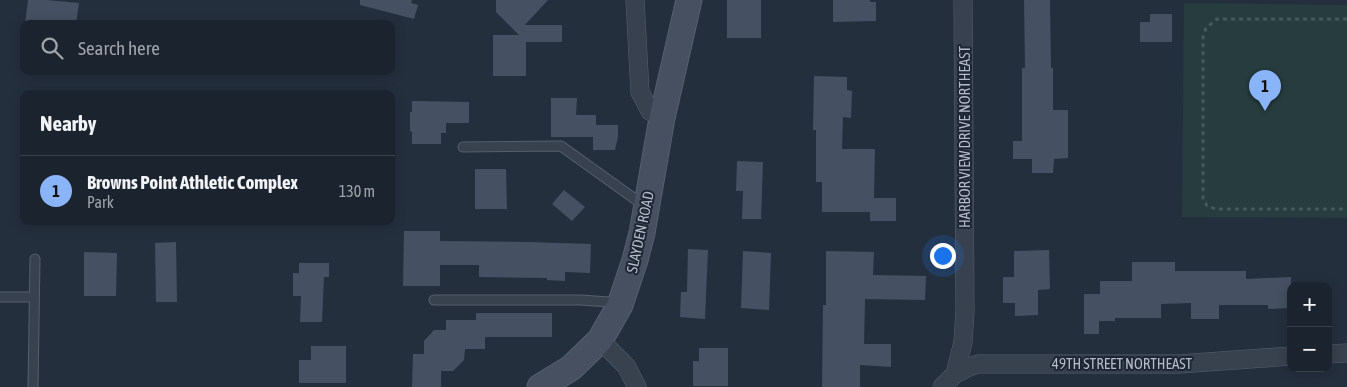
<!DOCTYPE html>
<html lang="en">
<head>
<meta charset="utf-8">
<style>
	:root { --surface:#1b232e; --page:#282f3a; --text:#f1f3f6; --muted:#a0a4aa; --line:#39404a; --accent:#8ab4f8 }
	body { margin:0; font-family:"Asap Condensed",sans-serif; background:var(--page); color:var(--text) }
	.controls { position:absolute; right:15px; bottom:15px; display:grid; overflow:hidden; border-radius:10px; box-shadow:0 2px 12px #0003 }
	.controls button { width:45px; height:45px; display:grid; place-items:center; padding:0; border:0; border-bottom:1px solid var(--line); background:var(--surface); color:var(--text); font:25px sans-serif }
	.you { position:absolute; left:942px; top:255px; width:18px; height:18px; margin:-12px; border:4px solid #fff; border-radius:50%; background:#1a73e8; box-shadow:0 0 0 8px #1a73e833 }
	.badge { display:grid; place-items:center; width:32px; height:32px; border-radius:50%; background:var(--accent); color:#111; font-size:16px; font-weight:700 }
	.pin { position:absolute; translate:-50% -41px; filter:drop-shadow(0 1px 2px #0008) }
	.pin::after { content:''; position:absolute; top:26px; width:18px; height:15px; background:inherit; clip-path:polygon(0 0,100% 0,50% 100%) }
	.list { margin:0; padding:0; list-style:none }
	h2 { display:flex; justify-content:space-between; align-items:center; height:65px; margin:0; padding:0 20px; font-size:21px }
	h2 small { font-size:16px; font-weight:400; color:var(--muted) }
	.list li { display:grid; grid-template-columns:32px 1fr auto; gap:15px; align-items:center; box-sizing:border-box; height:70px; padding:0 20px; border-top:1px solid var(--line) }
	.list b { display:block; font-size:19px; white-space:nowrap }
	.list p { margin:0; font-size:16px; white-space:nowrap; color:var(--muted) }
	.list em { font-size:16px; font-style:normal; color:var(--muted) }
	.icon { flex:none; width:28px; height:28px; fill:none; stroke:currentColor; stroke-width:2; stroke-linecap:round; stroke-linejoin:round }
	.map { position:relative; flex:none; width:1347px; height:387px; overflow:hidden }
	.search { position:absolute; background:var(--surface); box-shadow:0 2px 12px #0003; left:20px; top:20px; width:375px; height:55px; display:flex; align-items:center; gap:12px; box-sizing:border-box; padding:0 18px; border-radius:10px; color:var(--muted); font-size:19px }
	.panel { position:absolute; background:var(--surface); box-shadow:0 2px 12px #0003; left:20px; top:90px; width:375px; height:135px; border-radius:10px }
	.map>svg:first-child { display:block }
</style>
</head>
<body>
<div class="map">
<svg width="1347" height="387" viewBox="0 0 1347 387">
	<rect width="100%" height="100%" fill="#242f3e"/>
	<polygon fill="#263c3f" points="1184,3 1347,5 1347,218 1182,217"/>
	<g fill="#455162">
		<polygon points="28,0 47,0 79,3 76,24 25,24"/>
		<polygon points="360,0 412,0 411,3 418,5 414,19 360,5"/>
		<polygon points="496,0 548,0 525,25 562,25 562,42 526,42 526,76 493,76 493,35 519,35 496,12"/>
		<rect x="727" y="0" width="34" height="38"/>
		<polygon points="833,0 870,0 870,2 876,2 876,21 833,22"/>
		<polygon points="1024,0 1050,0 1051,68 1053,68 1053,110 1068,110 1068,158 1054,159 1053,173 1032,173 1032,159 1013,159 1013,141 1022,141 1022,68 1025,68"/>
		<polygon points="1150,14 1172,14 1172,42 1140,42 1140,22 1150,22"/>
		<polygon points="814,76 847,77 847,90 852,91 851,118 843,117 842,149 875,149 874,198 896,198 896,221 870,221 870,212 822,212 822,182 816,182 816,130 813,130"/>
		<polygon points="551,98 577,98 576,115 596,115 596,125 618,125 618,137 615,150 593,150 593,137 551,137"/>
		<polygon points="412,101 469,102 469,123 446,123 446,133 441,133 441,144 412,144 412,132 410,131 410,112 412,112"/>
		<polygon points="737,161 763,162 761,219 742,219 743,191 736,191"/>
		<polygon points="475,169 506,169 507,209 475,209"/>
		<polygon points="564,190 585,207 572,221 552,204"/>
		<polygon points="404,231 440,231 440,241 528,242 591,244 590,273 565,272 565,281 547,280 547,278 479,277 479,265 440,265 440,286 403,286"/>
		<polygon points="176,242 177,302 156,302 155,243"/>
		<polygon points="688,249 708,250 705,319 680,317 681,292 687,292"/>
		<polygon points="1049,250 1050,289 1038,290 1038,315 1015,316 1015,303 1003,303 1003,277 1014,277 1014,251"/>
		<polygon points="743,251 771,253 769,310 741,308"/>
		<polygon points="826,251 874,252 873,275 926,276 925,300 865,299 864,344 891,344 891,367 860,365 860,387 822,387 823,305 826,305"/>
		<polygon points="84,252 117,253 116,296 84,296"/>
		<polygon points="1132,262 1175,262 1175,271 1246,271 1246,279 1291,277 1291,308 1268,309 1268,305 1219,305 1219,319 1191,319 1191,303 1161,304 1161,318 1115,318 1115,321 1099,321 1099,334 1084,334 1084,294 1100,294 1100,281 1132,281"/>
		<polygon points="299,263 329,263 329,277 324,277 322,322 300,322 301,296 293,296 293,273 299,273"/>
		<polygon points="476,313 552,313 552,337 485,337 485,349 465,349 464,360 453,371 441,371 441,387 412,387 413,354 424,354 424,341 434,330 446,330 446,320 476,320"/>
		<polygon points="311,346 346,346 346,383 299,383 299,360 311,360"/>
		<polygon points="699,348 728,348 728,386 693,386 693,361 699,361"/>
	</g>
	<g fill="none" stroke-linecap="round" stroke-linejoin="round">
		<g stroke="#565f6c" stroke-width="11">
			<g id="lane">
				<polyline points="463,147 561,146 639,202 644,202"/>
				<polyline points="0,297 33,297"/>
				<polyline points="434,300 581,300 609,302 618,304"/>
				<polyline points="33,387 35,259"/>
			</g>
		</g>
		<g stroke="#565f6c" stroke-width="19">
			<g id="street">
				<polyline points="635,0 640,92 650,111 662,118"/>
				<polyline points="600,340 626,366 637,387"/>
				<polyline points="1328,354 1347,353"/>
				<polyline points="955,374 969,367 978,364 1179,364 1291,356"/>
				<polyline points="942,387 955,374 963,342 965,311 963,0"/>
			</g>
		</g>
		<g stroke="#565f6c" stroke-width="27">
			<polyline id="secondary" points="540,387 571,368 600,340 620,305 635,260 642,233 662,118 689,0"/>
		</g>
		<polyline stroke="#44595c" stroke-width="3" stroke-dasharray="4 4" stroke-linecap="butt" points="1347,19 1217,19 1206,28 1203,37 1203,198 1207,206 1216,209 1347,209"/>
		<use href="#lane" stroke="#38414e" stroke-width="9"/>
		<use href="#street" stroke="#38414e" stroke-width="18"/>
		<use href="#secondary" stroke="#465061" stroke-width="25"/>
	</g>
	<g text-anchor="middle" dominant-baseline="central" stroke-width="4" stroke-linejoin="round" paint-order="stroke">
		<g font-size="15" fill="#b4bcc9" stroke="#1d2633">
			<text transform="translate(964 137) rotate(-90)">HARBOR VIEW DRIVE NORTHEAST</text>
			<text transform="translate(640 232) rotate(-78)">SLAYDEN ROAD</text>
			<text x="1122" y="363">49TH STREET NORTHEAST</text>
		</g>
	</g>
</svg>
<div class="controls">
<button>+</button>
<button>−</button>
</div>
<div class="you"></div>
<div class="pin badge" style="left:1265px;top:111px">1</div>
<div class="search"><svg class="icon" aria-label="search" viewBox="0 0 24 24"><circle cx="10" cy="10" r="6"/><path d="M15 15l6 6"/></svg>Search here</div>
<section class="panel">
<h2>Nearby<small></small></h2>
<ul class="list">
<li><span class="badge">1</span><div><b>Browns Point Athletic Complex</b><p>Park</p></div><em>130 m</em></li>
</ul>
</section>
</div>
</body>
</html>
